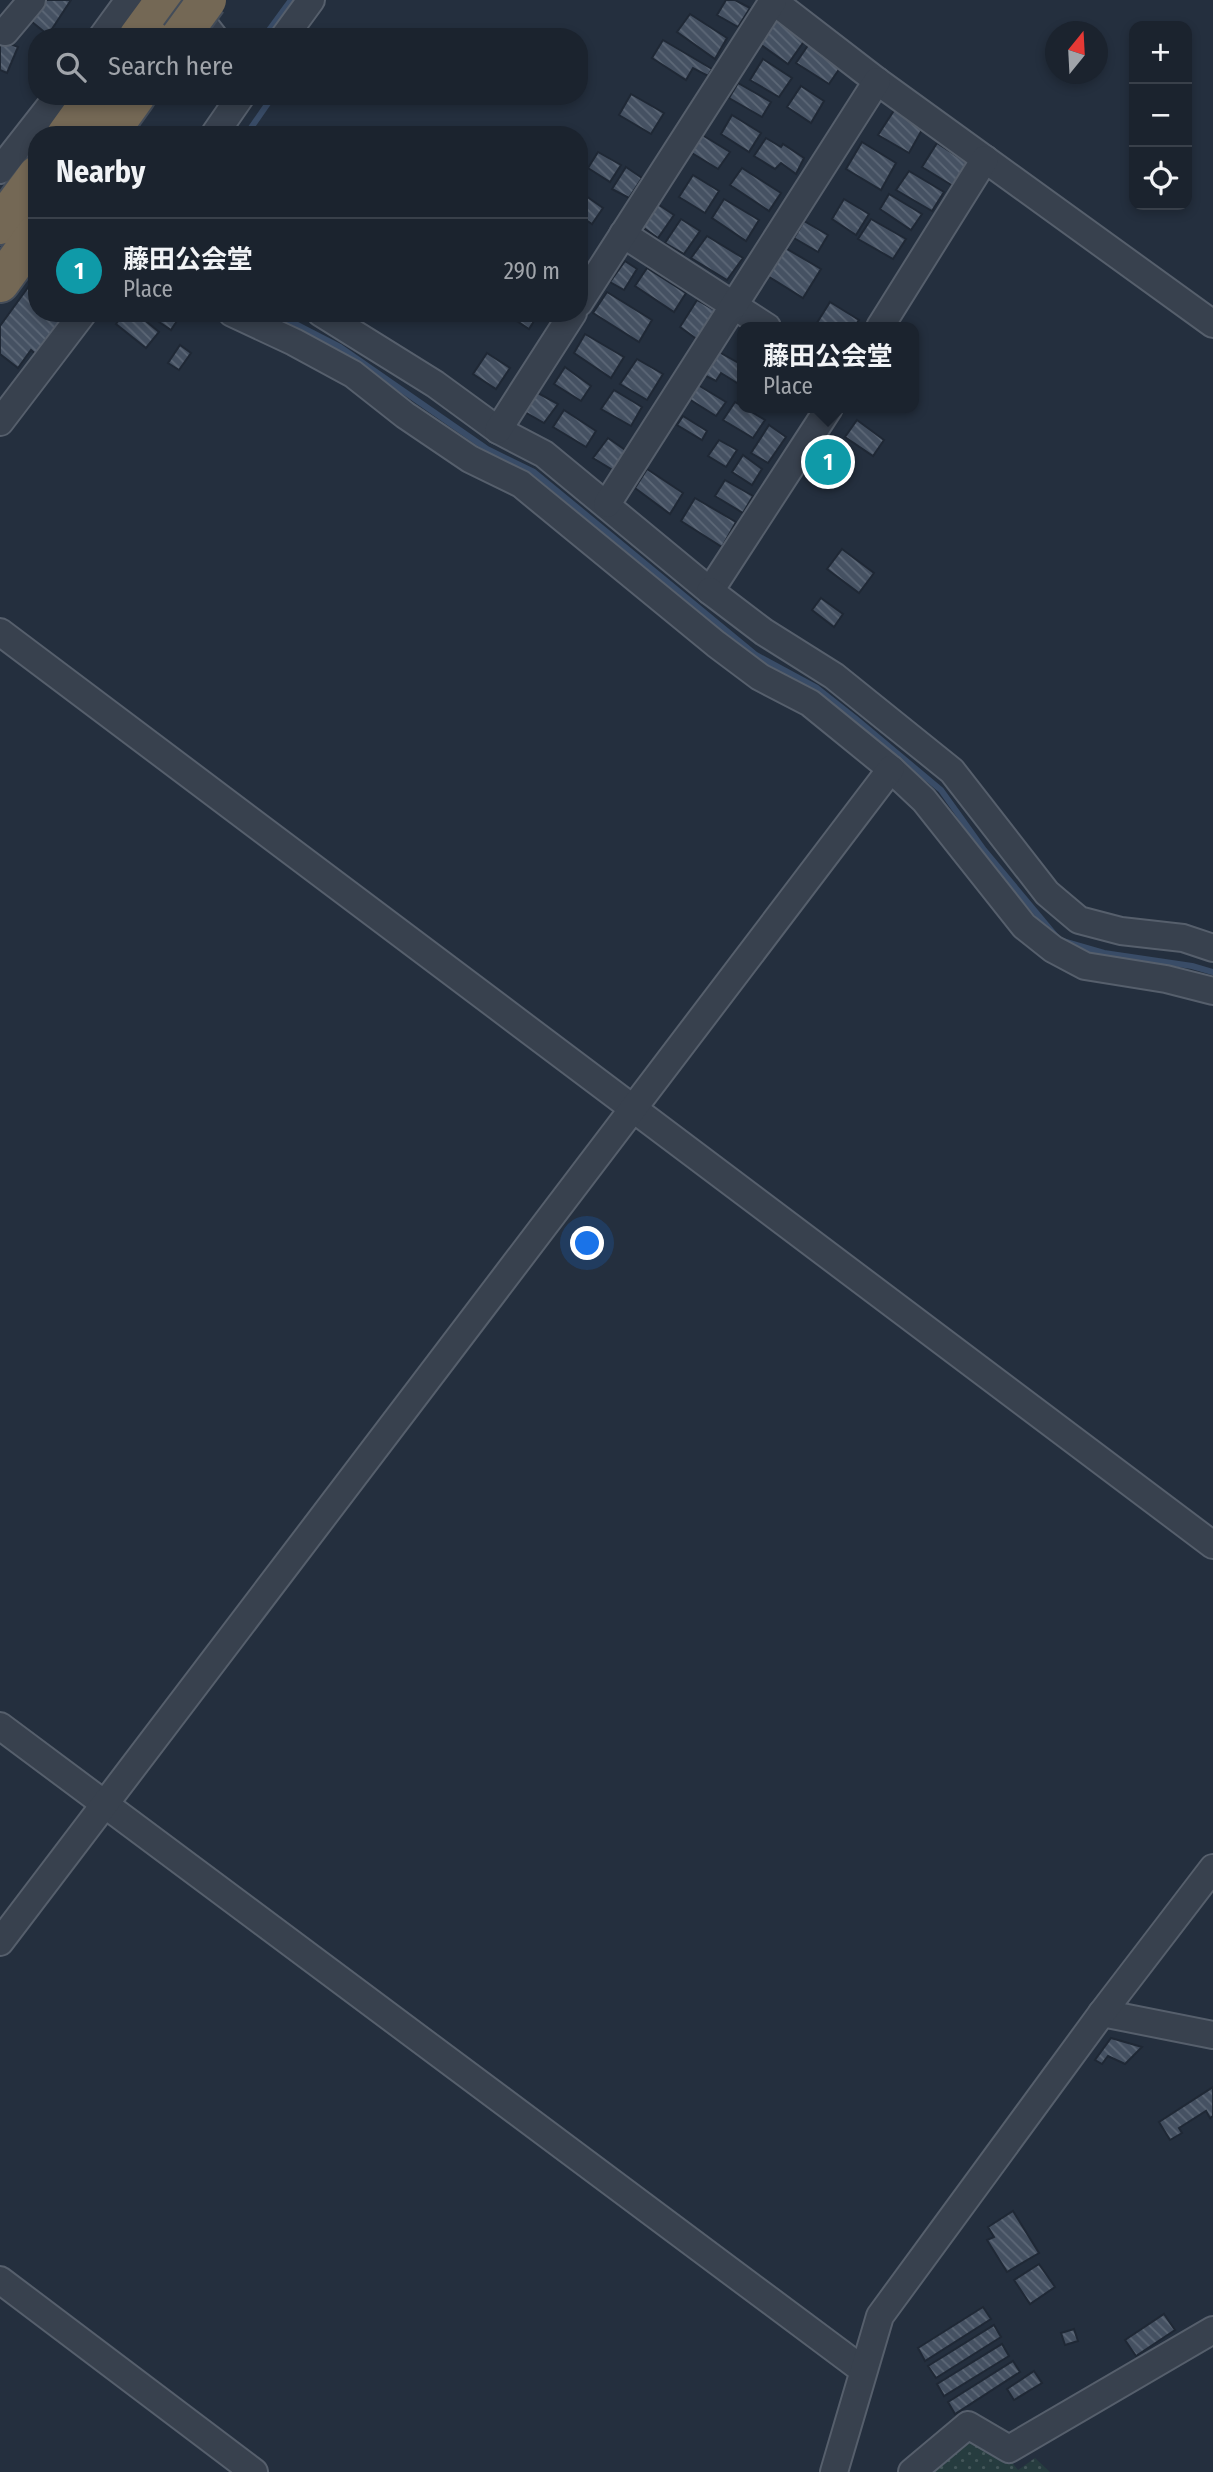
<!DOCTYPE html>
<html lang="en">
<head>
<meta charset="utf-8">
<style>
	:root { --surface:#1b232e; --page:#282f3a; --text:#f1f3f6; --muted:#a0a4aa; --line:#39404a; --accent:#8ab4f8 }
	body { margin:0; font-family:"Fira Sans Condensed","Noto Sans JP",sans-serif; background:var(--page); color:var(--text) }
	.controls { position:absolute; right:21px; top:21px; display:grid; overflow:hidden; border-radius:14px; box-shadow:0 4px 10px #0003 }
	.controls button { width:63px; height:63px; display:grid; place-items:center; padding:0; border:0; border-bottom:2px solid var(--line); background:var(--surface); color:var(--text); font:35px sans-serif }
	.compass { position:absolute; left:1045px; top:21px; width:63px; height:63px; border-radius:50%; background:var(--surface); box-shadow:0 4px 10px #0003; rotate:18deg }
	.you { position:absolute; left:588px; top:1244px; width:24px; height:24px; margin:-18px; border:5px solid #fff; border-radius:50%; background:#1a73e8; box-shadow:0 0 0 10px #1a73e833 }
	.badge { display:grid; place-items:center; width:46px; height:46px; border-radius:50%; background:var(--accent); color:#fff; font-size:23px; font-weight:700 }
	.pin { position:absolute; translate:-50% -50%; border:4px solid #fff; box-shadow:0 2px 7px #0006 }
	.popup { position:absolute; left:737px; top:322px; width:182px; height:91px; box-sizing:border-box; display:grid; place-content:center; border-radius:14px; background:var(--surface); filter:drop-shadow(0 2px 5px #0005); font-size:23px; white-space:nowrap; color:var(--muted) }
	.popup b { font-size:26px; color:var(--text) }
	.popup::after { content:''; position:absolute; left:50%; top:100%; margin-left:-14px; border:14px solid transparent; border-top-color:var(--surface) }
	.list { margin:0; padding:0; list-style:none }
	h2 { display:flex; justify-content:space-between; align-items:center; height:91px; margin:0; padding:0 28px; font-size:30px }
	h2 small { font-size:23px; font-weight:400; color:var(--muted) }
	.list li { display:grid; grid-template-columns:46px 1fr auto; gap:21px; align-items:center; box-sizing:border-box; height:105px; padding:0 28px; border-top:2px solid var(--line) }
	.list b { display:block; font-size:26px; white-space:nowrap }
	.list p { margin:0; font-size:23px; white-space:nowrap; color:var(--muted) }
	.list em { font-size:23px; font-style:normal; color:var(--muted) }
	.icon { flex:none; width:38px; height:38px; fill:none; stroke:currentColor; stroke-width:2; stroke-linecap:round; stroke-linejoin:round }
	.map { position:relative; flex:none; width:1213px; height:2472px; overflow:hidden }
	.search { position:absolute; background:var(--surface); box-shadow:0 4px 10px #0003; left:28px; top:28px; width:560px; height:77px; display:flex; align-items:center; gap:18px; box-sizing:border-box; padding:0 24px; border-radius:28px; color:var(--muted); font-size:26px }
	.panel { position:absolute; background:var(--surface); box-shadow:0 4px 10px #0003; left:28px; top:126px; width:560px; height:196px; border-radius:28px }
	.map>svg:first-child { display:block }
</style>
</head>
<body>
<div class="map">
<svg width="1213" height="2472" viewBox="0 0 1213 2472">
	<defs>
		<pattern id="grass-dots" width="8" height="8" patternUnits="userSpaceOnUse" patternTransform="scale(1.75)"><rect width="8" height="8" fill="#263c3f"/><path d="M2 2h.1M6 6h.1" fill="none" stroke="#435659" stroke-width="1.8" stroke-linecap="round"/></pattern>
		<pattern id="building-back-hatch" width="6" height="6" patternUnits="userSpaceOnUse" patternTransform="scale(1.75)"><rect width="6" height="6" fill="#455162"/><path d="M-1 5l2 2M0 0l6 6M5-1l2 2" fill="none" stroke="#5d6877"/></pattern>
	</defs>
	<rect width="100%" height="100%" fill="#242f3e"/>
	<polygon fill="url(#grass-dots)" points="961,2436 1005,2454 1018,2470 1035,2458 1050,2472 916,2472"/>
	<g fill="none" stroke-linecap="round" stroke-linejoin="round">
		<g stroke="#394c67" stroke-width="6">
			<polyline points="264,37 291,0"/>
			<polyline points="246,135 273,96"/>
			<polyline points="274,313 340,347 487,449 534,472 756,655 817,688 855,718 941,790 984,850 1059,940 1104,953 1192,966 1213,972"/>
		</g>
	</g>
	<g fill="url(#building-back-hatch)" stroke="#1f2835" stroke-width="2">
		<polygon points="45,0 71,0 48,35 31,21"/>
		<polygon points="726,0 735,0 750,8 738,27 717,15"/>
		<polygon points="690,14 727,38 715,59 677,32"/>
		<polygon points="773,18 805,40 788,64 757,42"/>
		<polygon points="0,40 18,47 7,73 0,70"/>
		<polygon points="663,40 712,69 708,76 693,68 686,80 652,58"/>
		<polygon points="811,41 844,62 829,84 796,63"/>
		<polygon points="763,59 792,78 779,97 750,80"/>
		<polygon points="738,83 771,102 762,117 729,98"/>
		<polygon points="801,86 824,101 811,123 787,107"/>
		<polygon points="631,94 664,113 651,134 619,115"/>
		<polygon points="895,109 923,128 909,153 878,135"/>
		<polygon points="732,115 761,133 749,152 721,134"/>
		<polygon points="699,133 730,152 718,169 687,150"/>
		<polygon points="766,138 781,147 783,144 804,158 796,174 781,163 775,169 754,156"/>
		<polygon points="862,142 896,163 881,190 846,169"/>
		<polygon points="937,143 969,164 953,186 922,167"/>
		<polygon points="598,152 621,165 610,182 588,168"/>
		<polygon points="626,167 642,178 629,198 612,189"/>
		<polygon points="742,168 781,193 769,211 730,185"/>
		<polygon points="909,171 944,192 932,211 896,190"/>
		<polygon points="693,175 719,191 705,213 679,197"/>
		<polygon points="579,191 603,208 592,224 579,215"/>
		<polygon points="889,194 922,214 911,230 880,209"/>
		<polygon points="724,199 759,220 746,241 712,218"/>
		<polygon points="844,199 869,214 856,235 832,219"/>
		<polygon points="656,203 674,215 658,238 641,226"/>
		<polygon points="681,219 700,231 684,254 665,243"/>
		<polygon points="871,219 906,239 893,259 858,239"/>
		<polygon points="804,221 828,235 818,252 794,238"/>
		<polygon points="707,236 743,258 727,280 691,258"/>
		<polygon points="782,246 821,269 803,298 763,273"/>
		<polygon points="625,261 637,269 624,290 610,282"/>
		<polygon points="647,268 686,293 674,312 635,286"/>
		<polygon points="37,275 37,313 71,313 39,357 31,350 18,368 0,354 0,326"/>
		<polygon points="607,292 652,320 639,342 593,313"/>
		<polygon points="697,300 716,311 698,340 680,327"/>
		<polygon points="830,302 859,320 854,327 815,326"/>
		<polygon points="124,313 136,313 159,332 146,348 116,324"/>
		<polygon points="146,313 182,313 171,330"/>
		<polygon points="505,313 539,313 529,329"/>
		<polygon points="585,334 624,357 611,378 574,353"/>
		<polygon points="180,345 191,353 179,370 168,363"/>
		<polygon points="719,352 742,365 742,386 721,373 716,381 704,375"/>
		<polygon points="487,353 510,368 496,389 473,374"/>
		<polygon points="637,359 663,374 647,400 620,384"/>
		<polygon points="565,367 591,386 581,401 554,384"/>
		<polygon points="698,385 726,402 716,416 689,399"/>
		<polygon points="614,390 642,407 631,426 601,409"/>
		<polygon points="536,392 558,404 544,423 523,411"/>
		<polygon points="735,402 765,420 753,438 723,420"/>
		<polygon points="564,410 596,431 586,447 553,427"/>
		<polygon points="683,416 707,431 702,440 677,425"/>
		<polygon points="857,420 884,440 873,456 845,437"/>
		<polygon points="769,425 786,437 768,463 751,453"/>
		<polygon points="608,438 628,452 616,472 593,458"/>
		<polygon points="719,440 737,450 726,467 708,456"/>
		<polygon points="817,442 851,463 839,481 806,460"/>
		<polygon points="743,455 762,469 752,485 732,472"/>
		<polygon points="647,469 683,493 670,514 635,488"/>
		<polygon points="725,480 753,496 743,513 715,496"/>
		<polygon points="695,498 736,522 722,547 681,521"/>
		<polygon points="842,549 874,573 859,593 827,569"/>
		<polygon points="821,598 843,614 834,627 812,610"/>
		<polygon points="1111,2038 1142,2047 1125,2064 1108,2056 1102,2064 1095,2060"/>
		<polygon points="1213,2087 1213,2116 1210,2118 1206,2111 1179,2128 1182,2133 1170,2140 1159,2122"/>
		<polygon points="1013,2211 1039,2253 1007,2272 987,2240 994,2237 988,2227"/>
		<polygon points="1039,2264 1055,2287 1030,2304 1014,2280"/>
		<polygon points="983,2307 991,2319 925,2361 918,2348"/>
		<polygon points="1164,2314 1175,2330 1136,2356 1125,2340"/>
		<polygon points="994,2325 1001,2337 936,2378 928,2366"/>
		<polygon points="1074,2329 1078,2341 1065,2345 1061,2333"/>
		<polygon points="1002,2344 1009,2356 944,2396 937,2384"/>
		<polygon points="1013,2361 1020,2372 955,2414 948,2402"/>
		<polygon points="1034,2371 1042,2383 1014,2400 1007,2389"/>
	</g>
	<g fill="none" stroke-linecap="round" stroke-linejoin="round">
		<g stroke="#565f6c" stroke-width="30">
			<g id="minor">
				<polyline points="772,0 877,81 1213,324"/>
				<polyline points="186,1 214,37"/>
				<polyline points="5,32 32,0"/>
				<polyline points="102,37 129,0"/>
				<polyline points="284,37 311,0"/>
				<polyline points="214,135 241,96"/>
				<polyline points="0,170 58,96"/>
				<polyline points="623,234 767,327"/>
				<polyline points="579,303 773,1"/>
				<polyline points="232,313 294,342 353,374 405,415 470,459 521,484 716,644 760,677 810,703 891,769 924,800 1024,926 1053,949 1085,966 1166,979 1213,991"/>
				<polyline points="321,313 435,384 498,430 544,454 710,591 829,408"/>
				<polyline points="880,327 985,159"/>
				<polyline points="0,422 83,313"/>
				<polyline points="498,430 573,313"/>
				<polyline points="607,504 877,81"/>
				<polyline points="710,591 764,632 834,676 952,771 1047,893 1079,920 1121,931 1183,938 1213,948"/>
				<polyline points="0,632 1213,1545"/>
				<polyline points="0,1726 863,2370"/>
				<polyline points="0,1942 891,769"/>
				<polyline points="1102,2013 1213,2035"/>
				<polyline points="0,2280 254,2472"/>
				<polyline points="834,2472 880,2316 1102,2013 1213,1868"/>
				<polyline points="912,2472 968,2425 1009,2449 1213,2330"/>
			</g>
		</g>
		<g stroke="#434c59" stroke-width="42">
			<g id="highway">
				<polyline points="138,37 165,0"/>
				<polyline points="66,135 94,96"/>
				<polyline points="108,135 136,96"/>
				<polyline points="0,225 37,175"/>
				<polyline points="0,283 37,232"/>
			</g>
		</g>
		<use href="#minor" stroke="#38414e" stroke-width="26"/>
		<use href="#highway" stroke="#746855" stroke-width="38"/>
		<g stroke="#434c59" stroke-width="42" stroke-linecap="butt">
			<polyline id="highway-bridge" points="180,37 207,0"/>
		</g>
		<use href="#highway-bridge" stroke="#746855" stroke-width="38"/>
	</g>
</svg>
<div class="controls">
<button>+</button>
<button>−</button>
<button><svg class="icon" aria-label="locate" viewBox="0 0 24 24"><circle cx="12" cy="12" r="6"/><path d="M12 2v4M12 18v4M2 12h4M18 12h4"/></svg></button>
</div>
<svg class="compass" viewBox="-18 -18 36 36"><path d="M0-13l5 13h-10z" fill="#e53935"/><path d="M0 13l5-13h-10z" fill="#a0a4aa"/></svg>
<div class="you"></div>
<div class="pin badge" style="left:828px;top:462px;background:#0f9aa8">1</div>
<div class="popup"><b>藤田公会堂</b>Place</div>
<div class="search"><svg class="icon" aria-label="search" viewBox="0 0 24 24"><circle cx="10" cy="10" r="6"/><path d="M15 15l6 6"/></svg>Search here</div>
<section class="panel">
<h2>Nearby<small></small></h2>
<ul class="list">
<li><span class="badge" style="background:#0f9aa8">1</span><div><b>藤田公会堂</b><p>Place</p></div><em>290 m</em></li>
</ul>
</section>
</div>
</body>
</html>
